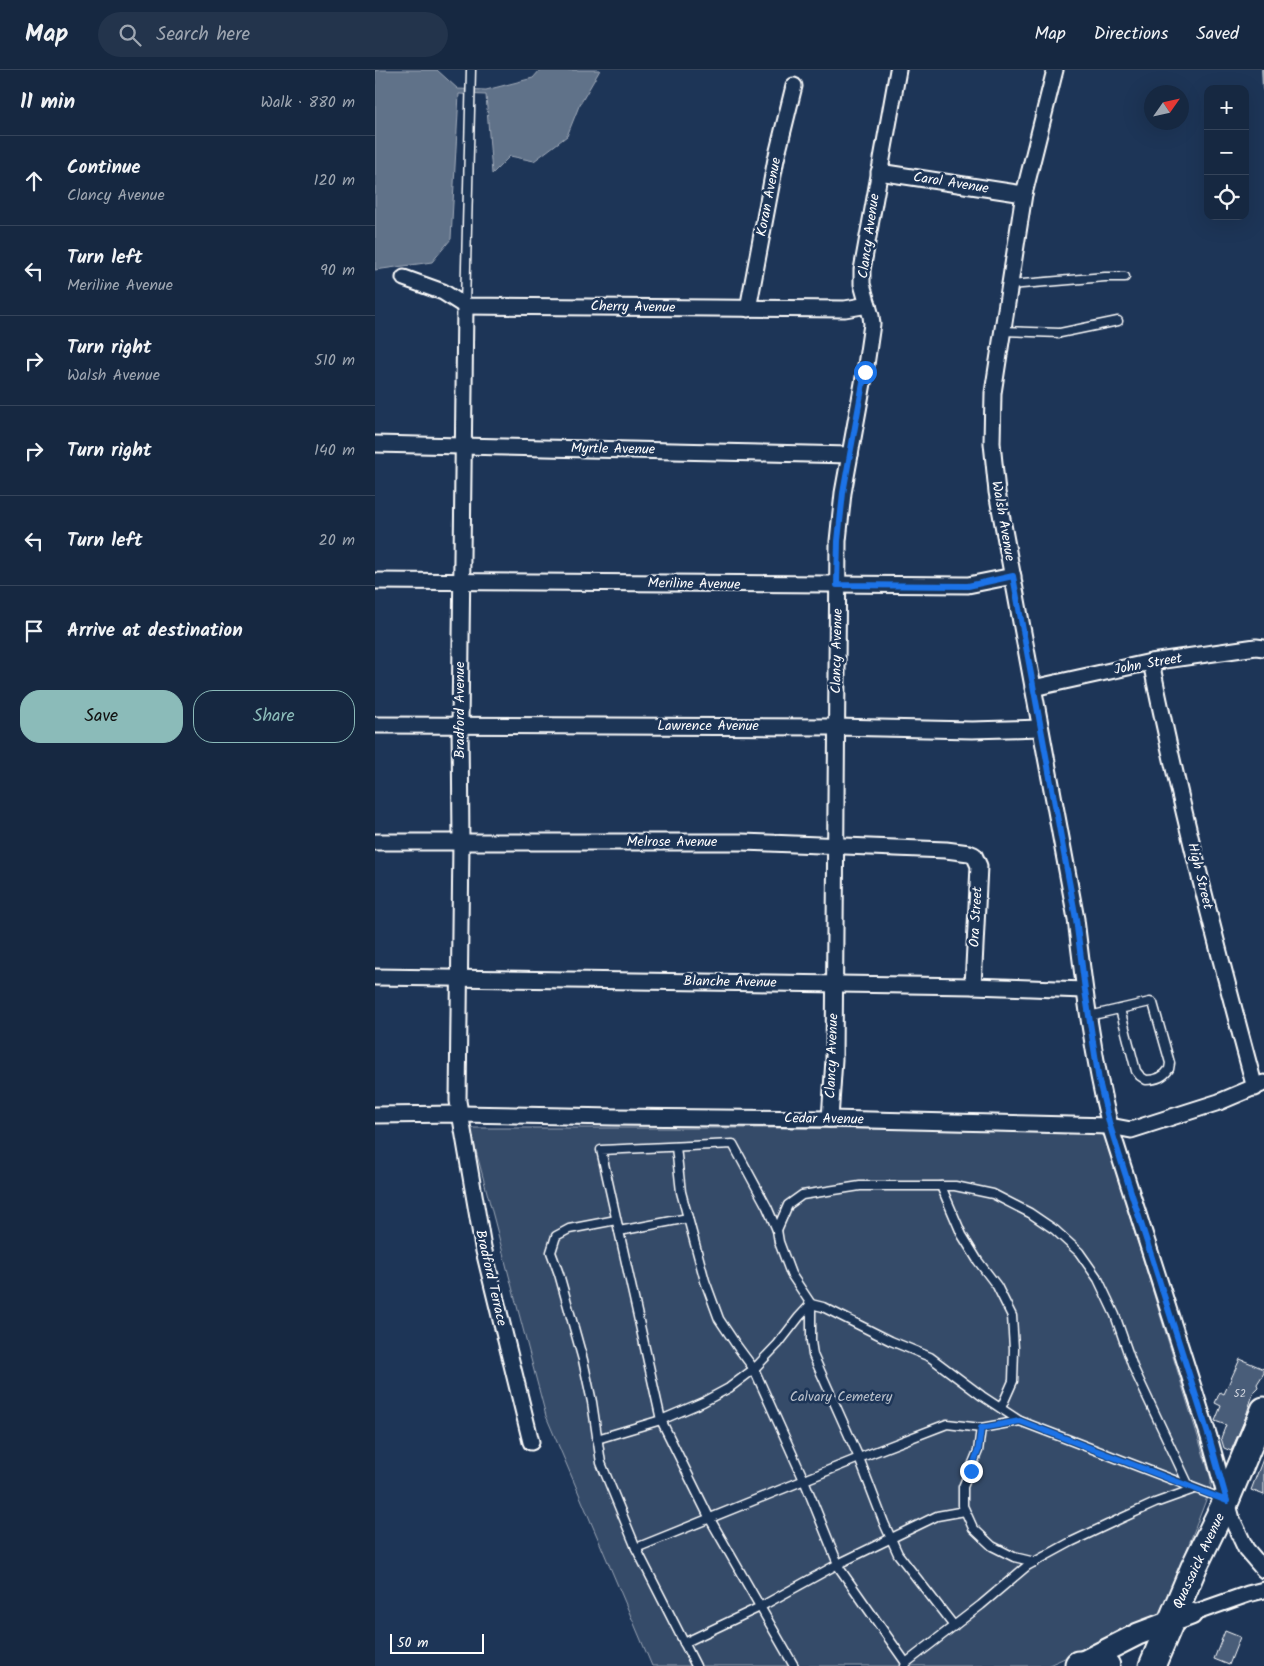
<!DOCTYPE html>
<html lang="en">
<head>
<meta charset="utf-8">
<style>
	:root { --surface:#162841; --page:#23344c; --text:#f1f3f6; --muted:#9ea6b1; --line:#35445a; --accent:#8bbbb9 }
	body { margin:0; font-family:Kalam,sans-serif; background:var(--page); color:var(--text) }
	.controls { position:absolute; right:15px; top:15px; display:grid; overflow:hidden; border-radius:10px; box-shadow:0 5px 20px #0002 }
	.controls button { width:45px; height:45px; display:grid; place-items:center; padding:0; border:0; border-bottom:1px solid var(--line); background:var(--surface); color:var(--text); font:25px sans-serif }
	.compass { position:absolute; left:769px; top:15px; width:45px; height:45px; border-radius:50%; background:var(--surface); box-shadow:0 5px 20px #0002; rotate:56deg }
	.scale { position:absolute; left:15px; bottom:12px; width:94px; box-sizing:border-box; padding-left:5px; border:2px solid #fff; border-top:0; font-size:14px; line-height:18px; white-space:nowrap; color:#fff; -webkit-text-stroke:4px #1d3557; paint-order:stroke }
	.stop { position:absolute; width:15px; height:15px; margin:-11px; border:4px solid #1a73e8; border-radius:50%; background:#fff }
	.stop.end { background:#1a73e8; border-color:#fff; box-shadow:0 1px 5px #0008 }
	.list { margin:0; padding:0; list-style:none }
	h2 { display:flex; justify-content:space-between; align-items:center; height:65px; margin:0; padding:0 20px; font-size:21px }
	h2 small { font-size:16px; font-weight:400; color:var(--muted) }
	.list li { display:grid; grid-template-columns:32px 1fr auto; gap:15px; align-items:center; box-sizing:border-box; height:90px; padding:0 20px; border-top:1px solid var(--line) }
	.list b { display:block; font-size:19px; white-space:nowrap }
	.list p { margin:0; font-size:16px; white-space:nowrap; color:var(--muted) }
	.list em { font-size:16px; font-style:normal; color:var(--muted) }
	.actions { display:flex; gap:10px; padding:15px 20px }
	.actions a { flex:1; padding:11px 0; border:1px solid var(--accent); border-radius:20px; text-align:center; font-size:18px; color:var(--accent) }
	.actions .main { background:var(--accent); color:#111 }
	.icon { flex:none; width:28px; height:28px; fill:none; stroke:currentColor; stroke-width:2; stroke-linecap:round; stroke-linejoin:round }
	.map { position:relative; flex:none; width:889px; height:1596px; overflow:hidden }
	header { display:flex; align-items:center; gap:30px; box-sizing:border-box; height:70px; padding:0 25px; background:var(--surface); border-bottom:1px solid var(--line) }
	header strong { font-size:24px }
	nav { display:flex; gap:28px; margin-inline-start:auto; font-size:18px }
	.search { width:350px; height:45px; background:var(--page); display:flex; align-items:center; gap:12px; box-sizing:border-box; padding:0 18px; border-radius:28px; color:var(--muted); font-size:19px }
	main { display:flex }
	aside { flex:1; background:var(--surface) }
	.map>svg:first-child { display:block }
</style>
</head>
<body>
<header>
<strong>Map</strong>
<div class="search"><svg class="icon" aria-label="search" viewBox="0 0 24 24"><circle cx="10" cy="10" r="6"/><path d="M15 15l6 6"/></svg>Search here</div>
<nav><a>Map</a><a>Directions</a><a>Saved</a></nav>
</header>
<main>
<aside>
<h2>11 min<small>Walk · 880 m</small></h2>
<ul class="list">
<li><svg class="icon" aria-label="ahead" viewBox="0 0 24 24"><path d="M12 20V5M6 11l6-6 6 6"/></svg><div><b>Continue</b><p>Clancy Avenue</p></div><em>120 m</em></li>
<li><svg class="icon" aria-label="left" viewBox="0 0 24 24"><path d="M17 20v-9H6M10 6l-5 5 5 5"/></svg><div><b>Turn left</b><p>Meriline Avenue</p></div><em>90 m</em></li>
<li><svg class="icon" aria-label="right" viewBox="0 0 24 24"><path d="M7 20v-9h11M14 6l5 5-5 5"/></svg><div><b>Turn right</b><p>Walsh Avenue</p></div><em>510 m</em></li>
<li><svg class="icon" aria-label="right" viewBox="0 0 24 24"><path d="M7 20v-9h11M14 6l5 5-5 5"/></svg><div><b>Turn right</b></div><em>140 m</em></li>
<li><svg class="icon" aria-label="left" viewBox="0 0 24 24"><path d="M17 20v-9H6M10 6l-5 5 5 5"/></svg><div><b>Turn left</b></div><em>20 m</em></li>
<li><svg class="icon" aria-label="arrive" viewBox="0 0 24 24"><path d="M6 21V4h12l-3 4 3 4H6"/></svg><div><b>Arrive at destination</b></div></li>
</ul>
<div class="actions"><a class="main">Save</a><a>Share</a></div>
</aside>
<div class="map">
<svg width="889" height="1596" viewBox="0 0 889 1596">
	<rect width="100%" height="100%" fill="#1d3557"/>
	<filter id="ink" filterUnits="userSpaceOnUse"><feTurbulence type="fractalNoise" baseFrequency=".02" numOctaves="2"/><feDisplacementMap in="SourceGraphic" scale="10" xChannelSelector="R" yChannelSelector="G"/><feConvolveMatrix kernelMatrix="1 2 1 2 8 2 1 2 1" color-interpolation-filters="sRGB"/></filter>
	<g filter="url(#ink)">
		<polygon fill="#364b69" stroke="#9aa5b4" points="95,1058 397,1058 722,1061 730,1067 836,1409 836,1417 787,1544 672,1596 277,1596 171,1346"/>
		<polygon fill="#617289" stroke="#a0aab8" points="0,0 62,0 83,19 111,20 158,8 165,0 225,0 204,36 192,66 159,91 135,86 117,104 111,25 84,24 76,169 57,192 0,200"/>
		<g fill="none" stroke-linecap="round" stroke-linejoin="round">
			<polyline stroke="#a0aab8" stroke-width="4" points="888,0 889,19"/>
		</g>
		<g fill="#4a5d79" stroke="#fff">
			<polygon points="865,1289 889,1299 889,1303 882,1314 883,1317 879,1321 870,1349 856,1381 849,1378 846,1368 851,1355 840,1351 846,1336 840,1333 845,1322 849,1324"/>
			<polygon points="888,1389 889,1389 889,1425 876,1420"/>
			<polygon points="850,1561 865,1567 854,1595 839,1589"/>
		</g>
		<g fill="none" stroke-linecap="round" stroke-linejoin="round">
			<g stroke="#fff" stroke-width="11">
				<g id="service">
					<polyline points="635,215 730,207 750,207"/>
					<polyline points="90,236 96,0"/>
					<polyline points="628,261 685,263 743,251"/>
					<path d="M714 946 775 932 778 933 795 993 794 999C789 1007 780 1010 771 1010L765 1006 761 1001 745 939"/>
					<polyline points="301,1077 306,1122 330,1211 344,1249 362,1276 379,1299 429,1410 465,1499 531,1593"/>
					<polyline points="566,1116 587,1165 603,1191 622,1216 637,1246 639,1279 638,1311 626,1338"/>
					<polyline points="241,1150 194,1159 181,1166 176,1182 184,1204 208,1290 217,1332 226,1393 261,1478 321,1596"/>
					<polyline points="402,1160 413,1135 427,1125 485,1116 580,1116 618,1124 655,1143 680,1160 704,1182 723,1209 740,1245 758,1297 814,1416"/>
					<polyline points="244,1161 313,1148"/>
					<polyline points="436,1234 436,1271 438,1285 484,1388 509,1453 523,1484 579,1556"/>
					<polyline points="606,1358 603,1381 588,1417 588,1436 598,1458 617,1476 639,1487 660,1492"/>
					<polyline points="222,1369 286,1350 328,1332 354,1318 379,1299 403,1274 424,1247 436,1234"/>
					<polyline points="261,1478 484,1388 572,1354 606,1358 645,1351 848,1429"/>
					<polyline points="309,1573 385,1537 463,1494 562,1446 590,1441"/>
					<polyline points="419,1596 335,1449 286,1350 226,1080 358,1074 392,1137 402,1160 404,1172 416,1204 436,1234 448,1237 516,1271 555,1287 607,1326 645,1351"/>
					<polyline points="530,1596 531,1593 606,1535 652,1496 696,1472 747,1448 780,1433 819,1419"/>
				</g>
			</g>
			<g stroke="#fff" stroke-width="19">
				<g id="minor">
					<path d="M680 0 649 124 618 323 617 373 622 422 701 849C709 918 718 988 735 1056L834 1367 857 1449 871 1479 889 1500"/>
					<polyline points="504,102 649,124"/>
					<polyline points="29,208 68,222 90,236 470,239 493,235"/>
					<polyline points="90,236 85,655 86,772 83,1031 108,1177 156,1372"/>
					<polyline points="373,239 401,89 419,16"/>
					<polyline points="0,374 475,385"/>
					<polyline points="0,511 593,515 638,506"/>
					<path d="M776 592C805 735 842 877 880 1018"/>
					<polyline points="658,618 776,592 881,577 889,578"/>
					<polyline points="0,655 460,657 597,660 665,658"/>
					<polyline points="0,772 367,772 571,780 594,783 599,785 604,796 598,916"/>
					<polyline points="0,907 598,916 709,920"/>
					<polyline points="0,1045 85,1044 239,1047 455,1049 735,1056 756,1060 844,1032 889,1013"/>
					<polyline points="455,1049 459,989 463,471 468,423 490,302 497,254 496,246 487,214 487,200 523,0"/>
					<polyline points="816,1544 873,1524 889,1520"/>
				</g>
			</g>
			<g stroke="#fff" stroke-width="25">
				<polyline id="secondary" points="702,1595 763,1564 816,1544"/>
			</g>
			<g stroke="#fff" stroke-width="29">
				<g id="trunk">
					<polyline points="703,1594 723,1594 732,1596"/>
					<polyline points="777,1596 819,1497 851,1431 889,1340"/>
				</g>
			</g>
			<use href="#service" stroke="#1d3557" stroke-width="8"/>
			<use href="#minor" stroke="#1d3557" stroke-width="15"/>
			<use href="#secondary" stroke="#1d3557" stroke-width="21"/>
			<use href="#trunk" stroke="#1d3557" stroke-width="25"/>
		</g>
	</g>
	<g fill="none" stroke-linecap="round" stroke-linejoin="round" filter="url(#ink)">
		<polyline stroke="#1a73e8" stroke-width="6" points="490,302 468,423 463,471 462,515 593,516 638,506 701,849 710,920 724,1011 735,1056 834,1367 852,1431 645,1351 606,1358 603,1381 596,1401"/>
	</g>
	<g text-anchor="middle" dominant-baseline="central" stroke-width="5" stroke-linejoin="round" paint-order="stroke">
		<g font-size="11" fill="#d2d6de">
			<text x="865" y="1324">52</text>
		</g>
		<g font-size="14" fill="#fff" stroke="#1d3557">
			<text transform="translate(576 113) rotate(9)">Carol Avenue</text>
			<text transform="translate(394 127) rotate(-79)">Koran Avenue</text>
			<text transform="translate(494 166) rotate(-82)">Clancy Avenue</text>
			<text transform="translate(258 237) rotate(1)">Cherry Avenue</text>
			<text transform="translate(238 379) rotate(1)">Myrtle Avenue</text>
			<text transform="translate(628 451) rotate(80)">Walsh Avenue</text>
			<text transform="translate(319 514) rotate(1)">Meriline Avenue</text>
			<text transform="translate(462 581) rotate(-89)">Clancy Avenue</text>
			<text transform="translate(773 594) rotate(-10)">John Street</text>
			<text transform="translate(85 640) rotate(-90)">Bradford Avenue</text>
			<text x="333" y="656">Lawrence Avenue</text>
			<text x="297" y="772">Melrose Avenue</text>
			<text transform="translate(825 806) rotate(76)">High Street</text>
			<text transform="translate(601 847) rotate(-87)">Ora Street</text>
			<text transform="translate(355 912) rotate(1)">Blanche Avenue</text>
			<text transform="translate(457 986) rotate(-88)">Clancy Avenue</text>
			<text transform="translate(449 1049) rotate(1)">Cedar Avenue</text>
			<text transform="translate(116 1208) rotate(77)">Bradford Terrace</text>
			<text transform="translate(824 1491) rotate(-65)">Quassaick Avenue</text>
		</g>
		<g font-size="14" fill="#b9c0ca" stroke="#1d3557">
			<text x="466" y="1327">Calvary Cemetery</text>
		</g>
	</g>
</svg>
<div class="controls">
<button>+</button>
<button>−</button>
<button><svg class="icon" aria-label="locate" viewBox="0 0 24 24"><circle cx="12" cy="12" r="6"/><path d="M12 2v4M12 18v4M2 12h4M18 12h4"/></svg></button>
</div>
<svg class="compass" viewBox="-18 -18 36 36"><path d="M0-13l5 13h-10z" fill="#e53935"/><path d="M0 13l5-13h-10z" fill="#9ea6b1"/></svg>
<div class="scale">50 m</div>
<div class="stop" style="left:490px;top:302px"></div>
<div class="stop end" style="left:596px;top:1401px"></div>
</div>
</main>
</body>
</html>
